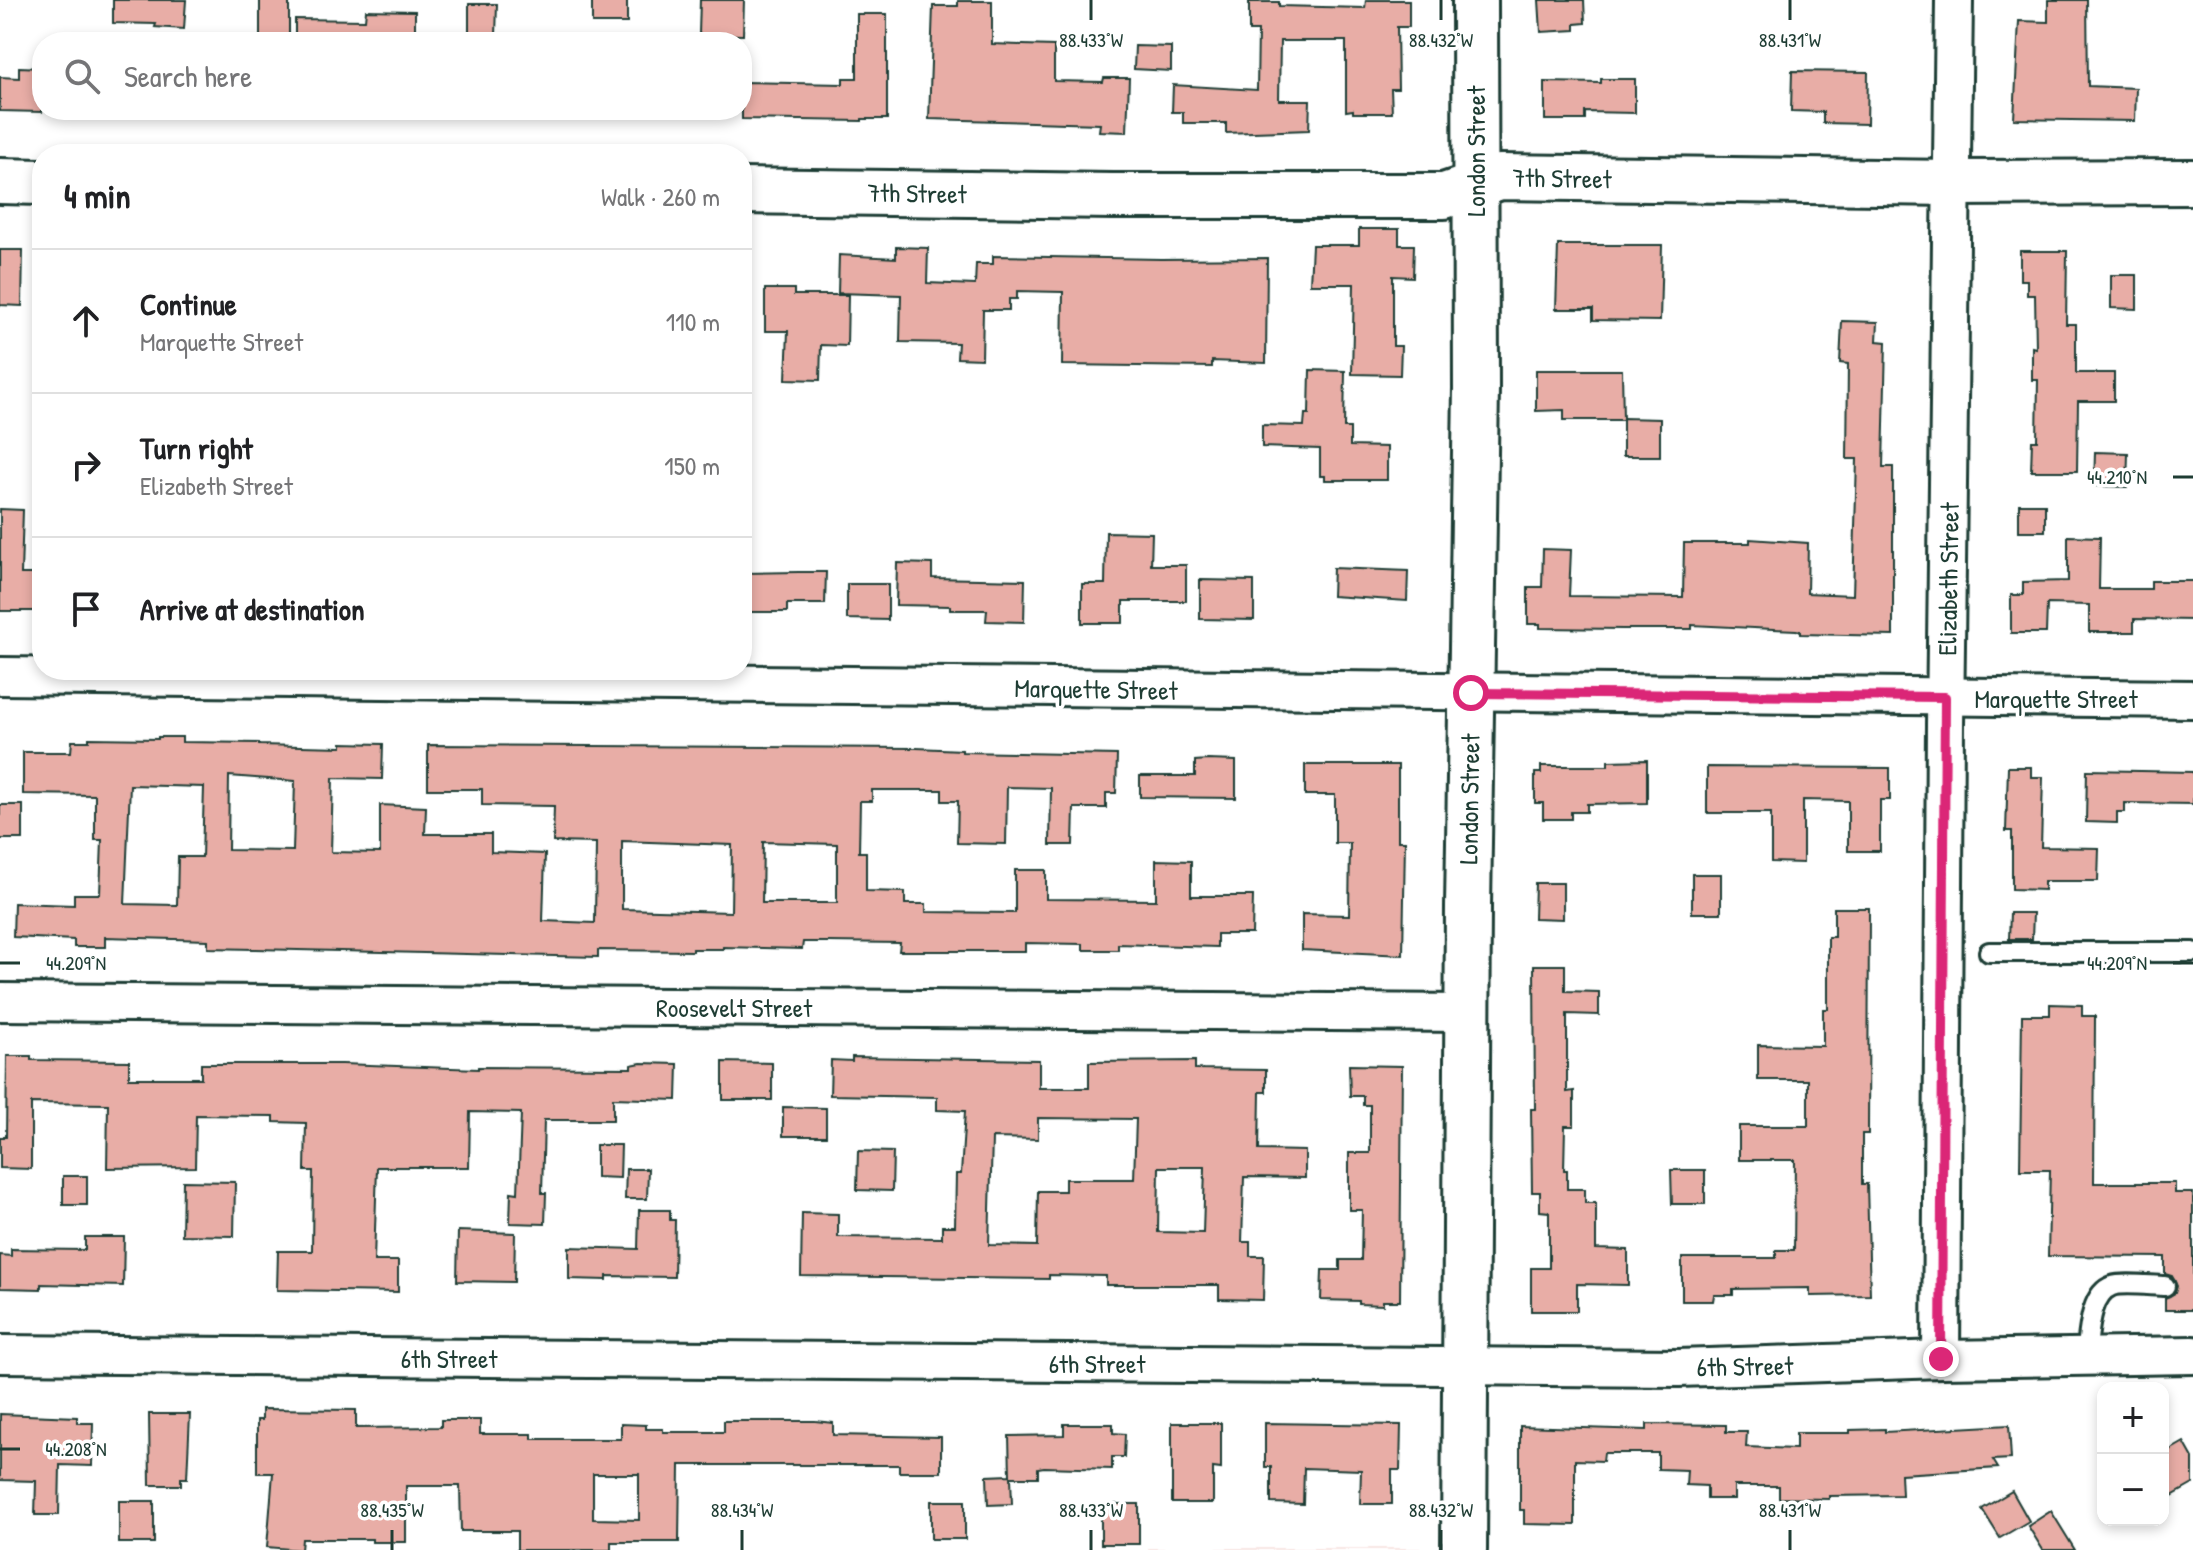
<!DOCTYPE html>
<html lang="en">
<head>
<meta charset="utf-8">
<style>
	:root { --surface:#fff; --page:#f6f6f6; --text:#202124; --muted:#757577; --line:#e0e0e0 }
	body { margin:0; font-family:"Patrick Hand",sans-serif; background:var(--page); color:var(--text) }
	.controls { position:absolute; right:24px; bottom:24px; display:grid; overflow:hidden; border-radius:16px; box-shadow:0 4px 12px #0003 }
	.controls button { width:72px; height:72px; display:grid; place-items:center; padding:0; border:0; border-bottom:2px solid var(--line); background:var(--surface); color:var(--text); font:40px sans-serif }
	.stop { position:absolute; width:24px; height:24px; margin:-18px; border:6px solid #db2777; border-radius:50%; background:#fff }
	.stop.end { background:#db2777; border-color:#fff; box-shadow:0 2px 8px #0008 }
	.list { margin:0; padding:0; list-style:none }
	h2 { display:flex; justify-content:space-between; align-items:center; height:104px; margin:0; padding:0 32px; font-size:34px }
	h2 small { font-size:26px; font-weight:400; color:var(--muted) }
	.list li { display:grid; grid-template-columns:52px 1fr auto; gap:24px; align-items:center; box-sizing:border-box; height:144px; padding:0 32px; border-top:2px solid var(--line) }
	.list b { display:block; font-size:30px; white-space:nowrap }
	.list p { margin:0; font-size:26px; white-space:nowrap; color:var(--muted) }
	.list em { font-size:26px; font-style:normal; color:var(--muted) }
	.icon { flex:none; width:44px; height:44px; fill:none; stroke:currentColor; stroke-width:2; stroke-linecap:round; stroke-linejoin:round }
	.map { position:relative; flex:none; width:2193px; height:1550px; overflow:hidden }
	.search { position:absolute; background:var(--surface); box-shadow:0 4px 12px #0003; left:32px; top:32px; width:720px; height:88px; display:flex; align-items:center; gap:20px; box-sizing:border-box; padding:0 28px; border-radius:32px; color:var(--muted); font-size:30px }
	.panel { position:absolute; background:var(--surface); box-shadow:0 4px 12px #0003; left:32px; top:144px; width:720px; height:536px; border-radius:32px }
	.map>svg:first-child { display:block }
</style>
</head>
<body>
<div class="map">
<svg width="2193" height="1550" viewBox="0 0 2193 1550">
	<rect width="100%" height="100%" fill="#fff"/>
	<filter id="ink" filterUnits="userSpaceOnUse"><feTurbulence type="fractalNoise" baseFrequency=".0125" numOctaves="2"/><feDisplacementMap in="SourceGraphic" scale="16" xChannelSelector="R" yChannelSelector="G"/><feConvolveMatrix kernelMatrix="1 2 1 2 8 2 1 2 1" color-interpolation-filters="sRGB"/></filter>
	<g filter="url(#ink)">
		<rect fill="#f8e6e4" x="1148" y="1548" width="297" height="2"/>
		<g fill="#e8ada6" stroke="#1f3d34" stroke-width="2" fill-rule="evenodd">
			<polygon points="113,0 186,0 184,29 155,27 156,24 113,23"/>
			<rect x="260" y="0" width="29" height="40"/>
			<rect x="592" y="0" width="35" height="23"/>
			<polygon points="700,0 744,0 743,35 699,34"/>
			<polygon points="1366,0 1409,0 1409,27 1397,27 1398,89 1391,89 1392,113 1353,113 1353,110 1346,111 1346,41 1280,41 1279,100 1310,100 1309,130 1226,133 1226,123 1183,123 1183,112 1172,112 1173,85 1257,90 1258,31 1249,31 1249,2 1279,2 1279,6 1365,8"/>
			<polygon points="1539,0 1584,0 1585,23 1575,24 1575,30 1541,32"/>
			<polygon points="2048,0 2087,0 2088,86 2136,88 2135,121 2014,119 2019,21 2048,22"/>
			<polygon points="958,1 992,1 992,44 1054,46 1054,81 1103,82 1104,78 1129,78 1127,132 1099,131 1100,124 929,119 933,6 958,6"/>
			<polygon points="469,4 497,4 496,36 469,35"/>
			<polygon points="366,10 415,11 415,41 295,42 295,19 365,20"/>
			<polygon points="857,14 887,14 887,119 862,119 862,121 742,119 742,82 843,84 843,78 857,78"/>
			<polygon points="1135,46 1171,47 1171,71 1134,69"/>
			<polygon points="19,67 42,68 42,112 0,111 0,77 19,78"/>
			<polygon points="1792,71 1868,72 1867,124 1823,123 1823,112 1791,111"/>
			<polygon points="1601,79 1635,79 1635,113 1585,112 1585,120 1545,120 1545,82 1601,83"/>
			<polygon points="1359,229 1399,229 1399,245 1414,245 1413,277 1393,276 1393,346 1401,346 1400,375 1352,374 1354,284 1310,284 1312,245 1359,245"/>
			<polygon points="1558,245 1662,245 1660,321 1593,320 1593,309 1556,309"/>
			<polygon points="896,247 928,248 927,283 975,285 976,264 993,264 993,256 1161,259 1267,258 1266,363 1212,361 1212,367 1062,365 1063,292 1017,291 1017,299 1009,299 1009,310 983,310 982,359 957,358 958,343 900,342 901,295 838,293 839,255 896,258"/>
			<polygon points="0,250 23,250 22,306 0,305"/>
			<polygon points="2020,251 2067,251 2066,324 2076,324 2076,373 2114,373 2114,401 2078,401 2077,471 2031,471 2032,441 2037,441 2038,380 2032,380 2032,347 2036,348 2035,295 2027,295 2027,280 2020,280"/>
			<polygon points="2111,275 2137,275 2137,309 2111,308"/>
			<polygon points="765,289 794,289 794,295 848,295 847,346 821,345 820,380 786,379 788,331 765,331"/>
			<polygon points="1842,321 1878,322 1877,341 1886,342 1883,467 1893,467 1893,636 1801,634 1801,631 1796,630 1692,625 1692,629 1623,629 1540,628 1540,624 1528,624 1528,587 1542,587 1543,549 1571,550 1569,596 1683,597 1684,543 1750,543 1750,539 1808,543 1807,593 1853,595 1857,459 1847,459 1848,364 1840,363"/>
			<polygon points="1310,370 1345,371 1344,428 1350,428 1350,446 1387,447 1387,480 1325,480 1325,476 1320,476 1320,449 1262,447 1262,425 1304,426 1305,414 1309,414"/>
			<polygon points="1536,370 1622,370 1623,420 1564,420 1564,410 1536,411"/>
			<polygon points="1623,418 1660,419 1660,456 1623,456"/>
			<polygon points="2095,452 2128,453 2127,487 2094,486"/>
			<rect x="2019" y="504" width="26" height="27"/>
			<polygon points="0,509 23,510 21,574 42,574 42,611 0,611"/>
			<polygon points="1106,532 1152,533 1151,565 1186,565 1186,601 1123,601 1123,623 1082,623 1082,584 1105,584"/>
			<polygon points="2068,536 2100,537 2099,589 2151,589 2151,581 2193,581 2193,620 2134,619 2134,632 2089,632 2089,605 2047,604 2046,633 2011,633 2011,595 2023,595 2023,582 2068,581"/>
			<polygon points="897,563 932,564 932,578 1025,580 1024,622 986,621 987,610 950,610 950,606 896,605"/>
			<polygon points="1333,568 1408,571 1407,601 1332,596"/>
			<polygon points="799,572 826,572 825,604 787,604 787,612 744,612 744,573"/>
			<polygon points="1200,580 1254,581 1254,620 1200,619"/>
			<polygon points="847,584 888,584 888,620 847,619"/>
			<path d="M158 737H182V742L259 743V745L342 747V743L383 744 382 779 333 778 331 852 380 853V805L426 807 425 834H491V852L545 854 543 921 595 923 596 843 553 842 554 806 482 805V789H428V745L916 748 962 750V752L1117 755 1116 793H1106V808H1074L1073 845H1050L1051 788 1007 787 1006 844 957 843 958 801H942V790H872V801H860L859 852H866V891L905 892V904H926V912L1015 913V870H1046V899L1156 900V860L1191 861V896H1253L1252 934H1217V947L1118 944V950H1083V944L1025 943V951H899L900 943 828 942H803L802 949 723 947V949H693V951L598 950V957L208 948V940L105 937V947H74V940L13 937 14 903 74 905V894H100L102 840H95V795L23 794V752H71L72 741H89V738L158 739ZM229 776 295 781 293 851 228 850ZM130 785 204 787 202 857H178L177 905 125 904ZM622 841 732 845 731 912 622 909ZM763 842 837 844V903H762Z"/>
			<polygon points="1208,760 1236,761 1236,798 1140,797 1140,776 1195,776 1195,761"/>
			<polygon points="1647,760 1647,803 1587,804 1587,812 1571,812 1571,819 1543,819 1543,803 1535,803 1535,773 1541,773 1541,766 1608,766 1608,761"/>
			<polygon points="1305,765 1398,765 1398,841 1405,841 1403,955 1302,950 1302,914 1349,915 1350,843 1335,843 1335,795 1305,795"/>
			<polygon points="1707,767 1890,768 1890,800 1880,800 1880,851 1848,851 1848,801 1803,800 1803,863 1771,862 1771,813 1707,813"/>
			<polygon points="2008,767 2031,767 2031,777 2043,777 2041,847 2099,848 2098,881 2044,881 2044,890 2012,889 2012,831 2006,831"/>
			<polygon points="2087,770 2193,772 2193,804 2125,803 2125,812 2117,812 2117,823 2086,822"/>
			<rect x="0" y="805" width="23" height="34"/>
			<rect x="1692" y="874" width="29" height="39"/>
			<polygon points="1535,883 1563,883 1563,919 1534,918"/>
			<polygon points="1834,908 1869,908 1868,1134 1862,1134 1862,1184 1867,1184 1870,1295 1810,1296 1810,1288 1733,1289 1733,1295 1714,1295 1713,1301 1682,1301 1682,1258 1776,1258 1776,1250 1794,1250 1795,1160 1739,1160 1739,1126 1808,1126 1808,1080 1758,1080 1758,1045 1823,1046 1823,1009 1828,1009 1828,937 1834,937"/>
			<polygon points="2010,913 2033,913 2032,939 2009,939"/>
			<polygon points="1534,965 1565,965 1565,991 1599,992 1599,1015 1567,1014 1567,1092 1574,1091 1574,1126 1565,1126 1564,1170 1567,1170 1567,1189 1585,1189 1585,1203 1596,1203 1596,1249 1628,1250 1628,1285 1577,1284 1577,1311 1531,1311 1531,1268 1549,1268 1549,1212 1540,1211 1540,1192 1532,1192 1531,1109 1535,1109"/>
			<polygon points="2050,1004 2082,1005 2082,1016 2095,1016 2094,1183 2175,1183 2175,1193 2193,1193 2193,1310 2165,1310 2165,1298 2175,1293 2177,1286 2172,1276 2165,1274 2165,1257 2048,1256 2050,1170 2020,1170 2022,1015 2050,1015"/>
			<polygon points="7,1056 31,1056 31,1060 129,1061 129,1078 201,1078 201,1064 342,1064 478,1069 478,1067 631,1068 631,1065 641,1063 678,1064 677,1100 613,1098 613,1120 544,1120 542,1193 546,1193 545,1224 510,1223 511,1192 518,1193 521,1113 470,1112 469,1167 377,1167 374,1261 398,1261 398,1292 277,1290 278,1251 312,1251 313,1171 305,1171 306,1123 274,1122 274,1116 196,1115 195,1167 107,1168 108,1104 31,1103 31,1169 0,1168 0,1137 6,1137"/>
			<path d="M852 1057 1039 1060V1088H1089V1062L1195 1061V1069L1266 1070V1092H1260L1259 1150 1305 1151V1178L1244 1177 1242 1242H1250V1256H1264L1263 1300 1219 1299V1285H1106V1276L1049 1275V1279L801 1276 802 1213 838 1214V1237L942 1238V1226H955L956 1174H961L965 1111 937 1110V1097L830 1095 831 1060 852 1061ZM1038 1118 1136 1119 1134 1179H1065V1191H1038L1037 1246 989 1245 992 1138 1038 1139ZM1159 1167H1205L1203 1233 1158 1232Z"/>
			<polygon points="723,1062 772,1063 772,1100 723,1100"/>
			<polygon points="1349,1065 1402,1066 1400,1301 1383,1301 1383,1305 1359,1304 1359,1301 1321,1300 1322,1270 1340,1270 1340,1260 1361,1260 1362,1210 1349,1210 1349,1153 1370,1153 1370,1105 1363,1105 1363,1096 1350,1096"/>
			<polygon points="783,1107 826,1108 826,1136 783,1136"/>
			<polygon points="596,1145 621,1145 620,1178 596,1177"/>
			<polygon points="858,1151 893,1152 892,1191 857,1190"/>
			<polygon points="626,1169 648,1169 647,1199 625,1199"/>
			<polygon points="1671,1170 1705,1170 1705,1204 1672,1204"/>
			<rect x="63" y="1176" width="24" height="29"/>
			<polygon points="183,1181 235,1182 234,1236 182,1235"/>
			<polygon points="639,1210 670,1210 670,1220 675,1220 674,1277 607,1276 607,1280 569,1279 569,1247 638,1249"/>
			<polygon points="458,1231 515,1233 514,1282 457,1281"/>
			<polygon points="85,1237 124,1237 123,1286 41,1284 41,1289 0,1288 0,1255 11,1256 11,1249 85,1250"/>
			<path d="M262 1409 356 1410V1428L441 1427V1420H480V1434H532V1439H621V1424L646 1425V1429H663V1432H724V1421H815L833 1423V1435L941 1437V1472H899V1465H680L679 1542H611V1550H517V1531H461L460 1486H406V1542H372V1539H302L301 1550 267 1547 273 1473H257V1420H262ZM593 1474H639V1520L593 1519Z"/>
			<polygon points="0,1414 77,1417 77,1423 93,1423 92,1466 60,1465 59,1515 35,1515 36,1481 0,1480"/>
			<polygon points="149,1414 190,1414 187,1478 181,1478 181,1485 150,1485"/>
			<polygon points="1172,1423 1221,1423 1221,1469 1213,1468 1213,1503 1172,1503"/>
			<polygon points="1265,1423 1401,1425 1400,1470 1392,1470 1392,1504 1360,1504 1361,1470 1304,1468 1303,1504 1271,1503 1271,1467 1265,1467"/>
			<polygon points="1064,1424 1113,1424 1113,1433 1125,1434 1124,1457 1112,1457 1112,1469 1044,1467 1038,1468 1038,1477 1011,1477 1012,1504 988,1505 987,1476 1010,1475 1009,1436 1064,1435"/>
			<polygon points="1647,1424 1726,1425 1726,1432 1747,1432 1746,1447 1796,1449 1796,1433 1850,1433 1850,1430 1885,1429 1885,1432 2009,1425 2011,1459 1993,1460 1998,1468 1901,1474 1902,1495 1829,1496 1829,1499 1779,1498 1779,1486 1734,1486 1734,1499 1707,1499 1707,1486 1686,1485 1687,1470 1658,1469 1658,1453 1604,1453 1603,1461 1575,1460 1575,1525 1524,1524 1524,1510 1520,1510 1520,1426 1647,1430"/>
			<polygon points="2184,1442 2193,1458 2193,1484 2163,1501 2163,1454"/>
			<polygon points="2012,1491 2029,1521 2000,1538 1982,1509"/>
			<rect x="119" y="1501" width="35" height="42"/>
			<rect x="931" y="1501" width="34" height="38"/>
			<rect x="1101" y="1504" width="38" height="40"/>
			<polygon points="2051,1511 2075,1550 2043,1550 2028,1526"/>
		</g>
		<g fill="none" stroke-linecap="round" stroke-linejoin="round">
			<g stroke="#1f3d34" stroke-width="24">
				<g id="lane">
					<polyline points="1989,952 2193,952"/>
					<path d="M2086 1357C2089 1336 2089 1294 2112 1286 2123 1282 2153 1286 2165 1286"/>
				</g>
			</g>
			<g stroke="#1f3d34" stroke-width="42">
				<g id="street">
					<polyline points="0,676 2193,699"/>
					<polyline points="0,1002 1467,1013"/>
					<polyline points="0,1354 1679,1368 1941,1359 2193,1355"/>
					<polyline points="1941,1359 1945,725 1954,0"/>
				</g>
			</g>
			<g stroke="#1f3d34" stroke-width="50">
				<g id="secondary">
					<polyline points="0,181 42,182"/>
					<polyline points="742,191 1112,196 1444,196 1500,177 1953,183 2193,182"/>
					<polyline points="1464,1550 1468,907 1476,388 1475,0"/>
				</g>
			</g>
			<use href="#lane" stroke="#fff" stroke-width="18"/>
			<use href="#street" stroke="#fff" stroke-width="36"/>
			<use href="#secondary" stroke="#fff" stroke-width="44"/>
		</g>
	</g>
	<g fill="none" stroke-linecap="round" stroke-linejoin="round" filter="url(#ink)">
		<polyline stroke="#db2777" stroke-width="10" points="1471,693 1945,697 1941,1359"/>
	</g>
	<path fill="none" stroke="#1f3d34" stroke-width="3" d="M1091 0V20M1441 0V20M1790 0V20M2173 477H2193M0 963H20M2173 963H2193M0 1449H20M392 1530V1550M742 1530V1550M1091 1530V1550M1441 1530V1550M1790 1530V1550"/>
	<g text-anchor="middle" dominant-baseline="central" stroke-width="7" stroke-linejoin="round" paint-order="stroke">
		<g font-size="26" fill="#1f3d34" stroke="#fff">
			<text transform="translate(1475 151) rotate(-90)">London Street</text>
			<text transform="translate(1562 178) rotate(1)">7th Street</text>
			<text transform="translate(917 193) rotate(1)">7th Street</text>
			<text transform="translate(1948 579) rotate(-89)">Elizabeth Street</text>
			<text transform="translate(1096 689) rotate(1)">Marquette Street</text>
			<text x="2056" y="698">Marquette Street</text>
			<text transform="translate(1469 799) rotate(-89)">London Street</text>
			<text x="734" y="1007">Roosevelt Street</text>
			<text x="449" y="1358">6th Street</text>
			<text x="1097" y="1363">6th Street</text>
			<text transform="translate(1745 1366) rotate(-1)">6th Street</text>
		</g>
	</g>
	<g font-size="20" text-anchor="middle" fill="#1f3d34" stroke="#fff" stroke-width="7" stroke-linejoin="round" paint-order="stroke">
		<text x="1091" y="47">88.433°W</text>
		<text x="1441" y="47">88.432°W</text>
		<text x="1790" y="47">88.431°W</text>
		<text x="2117" y="484">44.210°N</text>
		<text x="76" y="970">44.209°N</text>
		<text x="2117" y="970">44.209°N</text>
		<text x="76" y="1456">44.208°N</text>
		<text x="392" y="1517">88.435°W</text>
		<text x="742" y="1517">88.434°W</text>
		<text x="1091" y="1517">88.433°W</text>
		<text x="1441" y="1517">88.432°W</text>
		<text x="1790" y="1517">88.431°W</text>
	</g>
</svg>
<div class="controls">
<button>+</button>
<button>−</button>
</div>
<div class="stop" style="left:1471px;top:693px"></div>
<div class="stop end" style="left:1941px;top:1359px"></div>
<div class="search"><svg class="icon" aria-label="search" viewBox="0 0 24 24"><circle cx="10" cy="10" r="6"/><path d="M15 15l6 6"/></svg>Search here</div>
<section class="panel">
<h2>4 min<small>Walk · 260 m</small></h2>
<ul class="list">
<li><svg class="icon" aria-label="ahead" viewBox="0 0 24 24"><path d="M12 20V5M6 11l6-6 6 6"/></svg><div><b>Continue</b><p>Marquette Street</p></div><em>110 m</em></li>
<li><svg class="icon" aria-label="right" viewBox="0 0 24 24"><path d="M7 20v-9h11M14 6l5 5-5 5"/></svg><div><b>Turn right</b><p>Elizabeth Street</p></div><em>150 m</em></li>
<li><svg class="icon" aria-label="arrive" viewBox="0 0 24 24"><path d="M6 21V4h12l-3 4 3 4H6"/></svg><div><b>Arrive at destination</b></div></li>
</ul>
</section>
</div>
</body>
</html>
